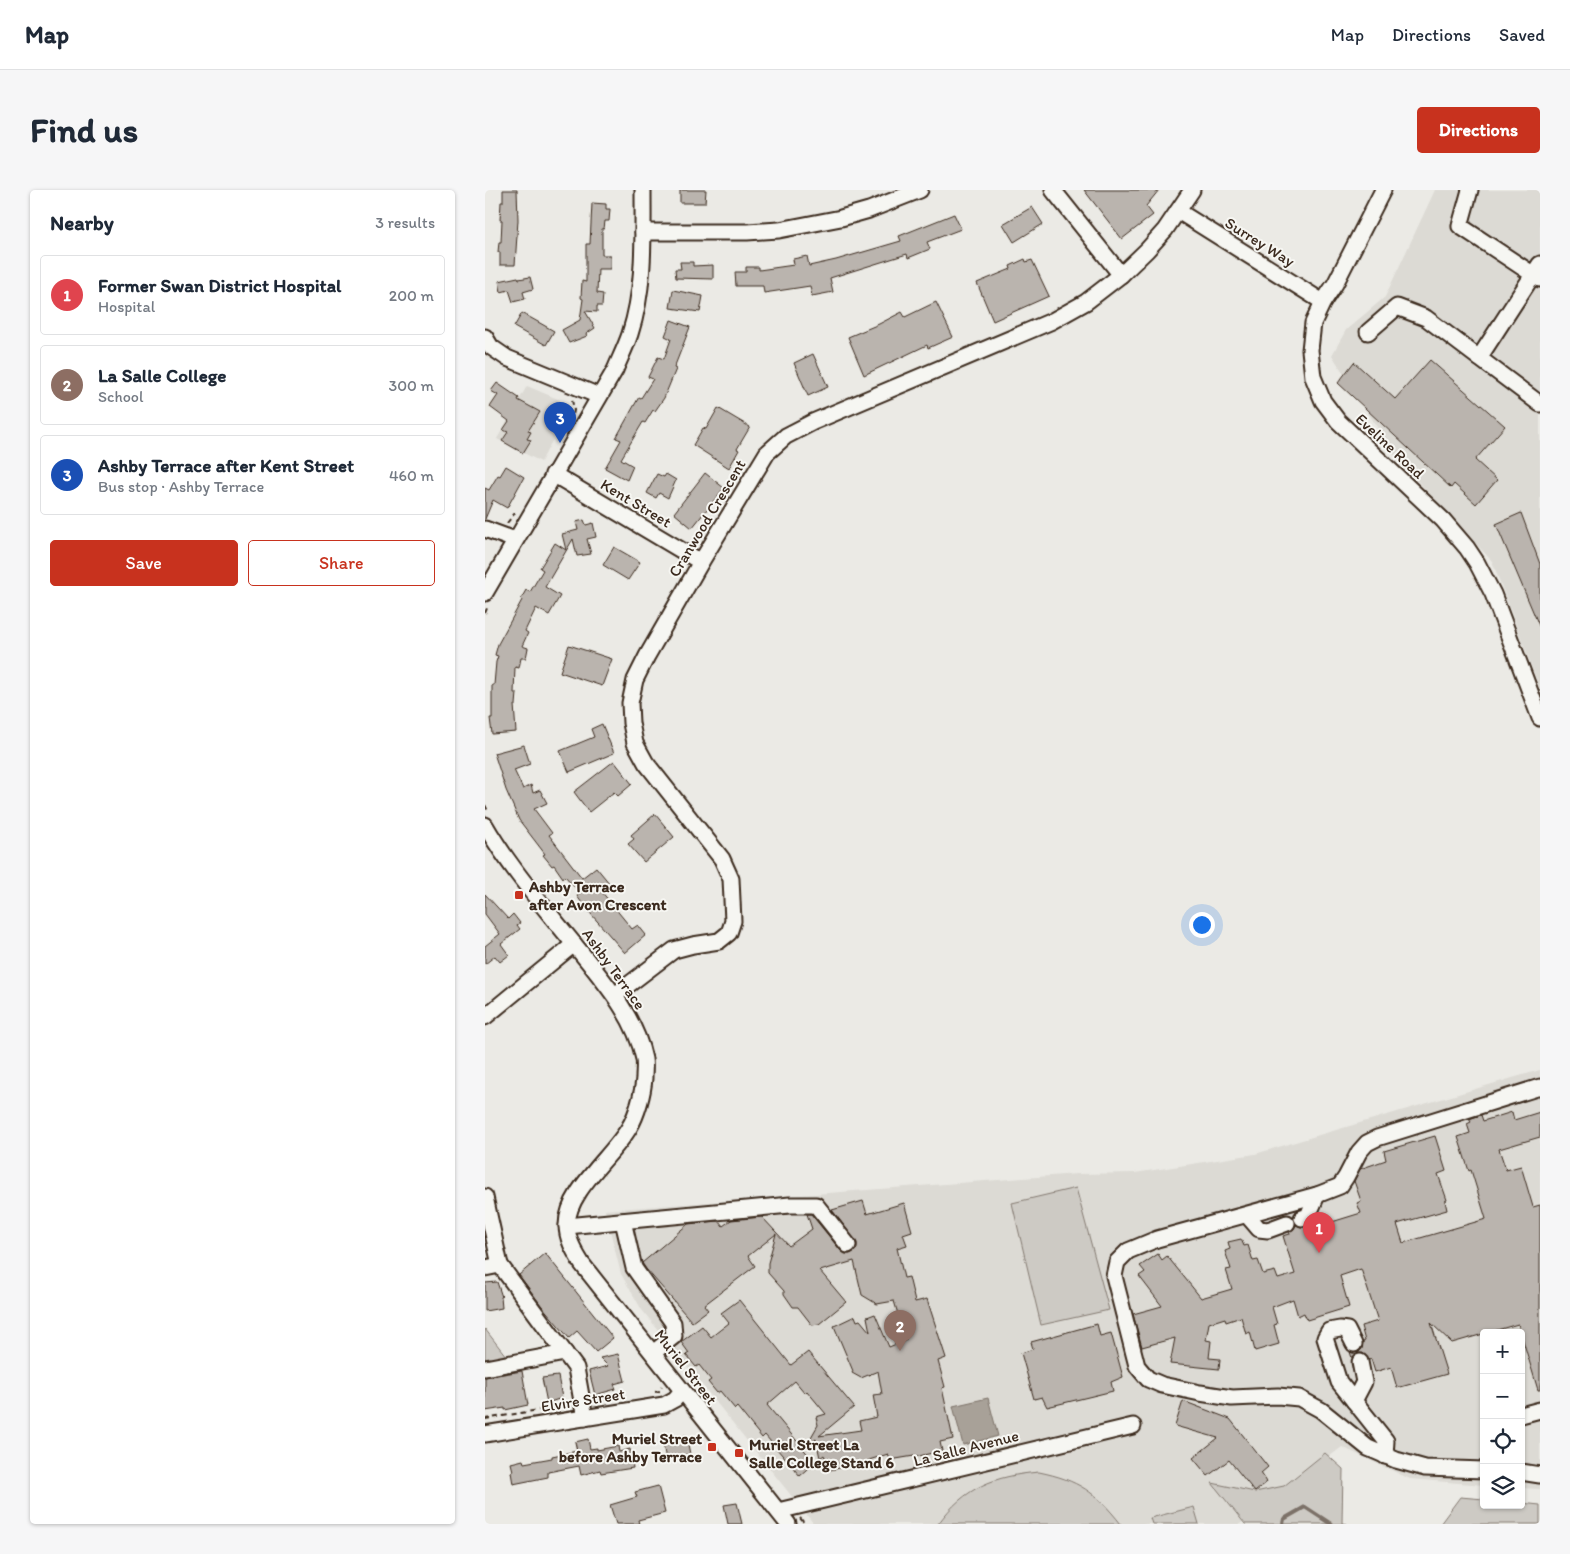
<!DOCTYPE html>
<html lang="en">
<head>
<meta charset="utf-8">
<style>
	:root { --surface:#fff; --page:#f6f6f7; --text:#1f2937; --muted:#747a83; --line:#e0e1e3; --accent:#c8321e }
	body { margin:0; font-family:Itim,sans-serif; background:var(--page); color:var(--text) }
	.controls { position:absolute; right:15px; bottom:15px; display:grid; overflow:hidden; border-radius:5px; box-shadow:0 1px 4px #0004 }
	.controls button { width:45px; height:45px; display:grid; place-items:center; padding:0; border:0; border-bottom:1px solid var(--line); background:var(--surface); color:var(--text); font:25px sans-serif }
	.you { position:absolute; left:716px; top:734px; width:18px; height:18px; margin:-12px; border:4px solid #fff; border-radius:50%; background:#1a73e8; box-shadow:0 0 0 8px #1a73e833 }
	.badge { display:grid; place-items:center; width:32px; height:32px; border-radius:50%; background:var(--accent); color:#fff; font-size:16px; font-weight:700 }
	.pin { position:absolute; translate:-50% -41px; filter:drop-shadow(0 1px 2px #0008) }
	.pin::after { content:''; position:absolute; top:26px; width:18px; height:15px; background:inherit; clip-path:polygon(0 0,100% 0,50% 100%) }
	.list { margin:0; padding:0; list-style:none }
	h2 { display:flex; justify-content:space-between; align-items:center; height:65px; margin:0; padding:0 20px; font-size:21px }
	h2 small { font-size:16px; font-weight:400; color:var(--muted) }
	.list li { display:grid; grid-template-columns:32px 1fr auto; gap:15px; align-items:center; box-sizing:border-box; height:80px; margin:0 10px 10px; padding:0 10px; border:1px solid var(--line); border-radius:5px }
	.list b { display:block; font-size:19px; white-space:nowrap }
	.list p { margin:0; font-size:16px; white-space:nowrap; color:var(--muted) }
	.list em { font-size:16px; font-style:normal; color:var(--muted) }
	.actions { display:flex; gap:10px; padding:15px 20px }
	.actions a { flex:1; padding:11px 0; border:1px solid var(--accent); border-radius:5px; text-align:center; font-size:18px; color:var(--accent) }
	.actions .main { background:var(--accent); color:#fff }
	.icon { flex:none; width:28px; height:28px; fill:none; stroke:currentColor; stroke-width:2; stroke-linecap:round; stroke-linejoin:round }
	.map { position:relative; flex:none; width:1055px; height:1334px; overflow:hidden; border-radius:5px }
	header { display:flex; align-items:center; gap:30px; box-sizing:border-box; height:70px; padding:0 25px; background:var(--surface); border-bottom:1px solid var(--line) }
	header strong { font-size:24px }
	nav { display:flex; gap:28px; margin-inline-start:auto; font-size:18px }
	.intro { display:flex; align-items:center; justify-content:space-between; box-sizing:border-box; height:120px; padding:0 30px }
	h1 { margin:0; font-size:35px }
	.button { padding:12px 22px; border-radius:5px; background:var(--accent); color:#fff; font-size:18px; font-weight:700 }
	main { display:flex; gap:30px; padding:0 30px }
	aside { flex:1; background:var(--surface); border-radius:5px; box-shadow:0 1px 4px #0004 }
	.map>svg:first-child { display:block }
</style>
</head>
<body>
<header>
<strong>Map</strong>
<nav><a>Map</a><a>Directions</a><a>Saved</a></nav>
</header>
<div class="intro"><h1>Find us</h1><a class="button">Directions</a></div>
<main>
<aside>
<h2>Nearby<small>3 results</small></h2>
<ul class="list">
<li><span class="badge" style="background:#e0444e">1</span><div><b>Former Swan District Hospital</b><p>Hospital</p></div><em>200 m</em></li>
<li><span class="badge" style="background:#8d6e63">2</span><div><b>La Salle College</b><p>School</p></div><em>300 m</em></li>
<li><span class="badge" style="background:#1a4fb4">3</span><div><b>Ashby Terrace after Kent Street</b><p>Bus stop · Ashby Terrace</p></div><em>460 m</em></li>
</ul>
<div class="actions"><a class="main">Save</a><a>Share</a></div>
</aside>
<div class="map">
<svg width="1055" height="1334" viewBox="0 0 1055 1334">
	<rect width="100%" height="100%" fill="#ebeae5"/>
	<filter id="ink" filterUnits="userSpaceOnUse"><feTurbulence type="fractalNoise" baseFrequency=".02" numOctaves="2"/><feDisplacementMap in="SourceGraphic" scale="10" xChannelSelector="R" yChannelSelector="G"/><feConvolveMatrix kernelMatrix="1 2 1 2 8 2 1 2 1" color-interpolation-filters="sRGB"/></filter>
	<g filter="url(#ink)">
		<g fill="#dcdad4">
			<polygon points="950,0 1055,0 1055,499 1007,371 912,269 847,165 861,140 900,107"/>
			<polygon points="42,196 75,210 82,222 56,272 12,249"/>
			<polygon points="1055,880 1055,1299 1036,1298 1036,1143 999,1143 999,1295 925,1289 857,1257 755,1334 329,1334 157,1120 136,1084 120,1020 592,984 650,983 770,964"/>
		</g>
		<g fill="#cdcac4" stroke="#847a71">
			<polygon points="591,998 624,1120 556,1135 527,1013"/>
			<polygon points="0,1139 21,1166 0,1170"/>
			<polygon points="840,1263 858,1279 857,1333 861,1334 760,1334 727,1293 770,1302 799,1296"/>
			<path d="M554 1282C593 1290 611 1302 636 1334H453C480 1297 509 1286 554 1282Z"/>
			<polygon points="975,1307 999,1309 999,1315 1036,1315 1036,1313 1055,1315 1055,1334 955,1334"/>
			<polygon points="709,1317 714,1334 667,1334 665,1328"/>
		</g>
		<polygon fill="#a8a198" stroke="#7c7167" points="503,1208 513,1246 478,1255 468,1216"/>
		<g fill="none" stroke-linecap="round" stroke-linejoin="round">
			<polyline stroke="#7c7167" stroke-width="4" points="798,1334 799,1329 820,1317 846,1334"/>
		</g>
		<g fill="#bab4ae" stroke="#3b2a1e">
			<polygon points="18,0 32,0 33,30 30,75 15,75 15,62 13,62 14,52 16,52 17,30 15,30 16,12 18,12"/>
			<polygon points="195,0 221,0 220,13 195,13"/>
			<polygon points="599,0 674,0 661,16 668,25 637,49"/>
			<polygon points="107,13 121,14 121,19 125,19 124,31 120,31 119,39 117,38 117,65 125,65 125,79 113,79 112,103 118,104 117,116 112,116 112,122 100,121 110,138 101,144 102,146 84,153 77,140 95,130 98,109 96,108 97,91 101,92 101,54 105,54"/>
			<polygon points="547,17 558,34 529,52 518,34"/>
			<polygon points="469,24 476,39 442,52 445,59 423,68 422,64 345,88 348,102 327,106 325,96 279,103 278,96 251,96 250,82 261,82 261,77 274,77 274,80 309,75 308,69 322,66 324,76 351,70 416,51 414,46"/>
			<polygon points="540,69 541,72 547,70 564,106 508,131 492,93 526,79 525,76"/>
			<polygon points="195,72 208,72 208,76 228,75 228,89 191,88 190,79 196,79"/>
			<polygon points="33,87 34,89 45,87 48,99 38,102 40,109 28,112 24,100 16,102 14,91"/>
			<polygon points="188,100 218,106 215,122 185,118"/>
			<polygon points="451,112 468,147 443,158 442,155 379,185 363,147 394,134 417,122 420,127"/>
			<polygon points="37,123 69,141 61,155 29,137"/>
			<polygon points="186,130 205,137 189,178 191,179 179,208 170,221 168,220 160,233 158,232 136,269 148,276 142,290 120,278 136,250 131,248 154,207 156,208 168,189 163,187 173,167 179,169 186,149 180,146"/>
			<polygon points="328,164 343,197 323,206 309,173"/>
			<polygon points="945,170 1020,236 990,270 1012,290 991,314 969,294 966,298 853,193 869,172 910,209"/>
			<polygon points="12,193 34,208 33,210 55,222 43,241 46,242 42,249 46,250 38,263 17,251 23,242 18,240 24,231 5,217 13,205 6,201"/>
			<polygon points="233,218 265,237 252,259 254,260 244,278 208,255 218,238 221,239"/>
			<polygon points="21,276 39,287 22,318 8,310 0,329 0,298 4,300 13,285 15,286"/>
			<polygon points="220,283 239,298 207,338 189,323"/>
			<polygon points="172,284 179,287 181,284 191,290 183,308 174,303 171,308 162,303"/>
			<polygon points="1036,323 1055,374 1055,438 1011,334"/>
			<polygon points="99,330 101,335 108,333 111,347 102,349 106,364 92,366 88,349 60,397 75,406 64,425 51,418 40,441 43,443 37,456 43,458 41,468 36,468 34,478 30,477 29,503 32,503 31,515 29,515 31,542 7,544 5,528 7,528 7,495 9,495 11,472 13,466 10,465 13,454 37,410 36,409 41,400 45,402 58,380 55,378 70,353 81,360 77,344 93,340 91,332"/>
			<polygon points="129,357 155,372 143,390 118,375"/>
			<polygon points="84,455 127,469 117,496 75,482"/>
			<polygon points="117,534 129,563 84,582 75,561 109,547 106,539"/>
			<polygon points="39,555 45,574 29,580 38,599 46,595 48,603 55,600 62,613 49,619 67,643 64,645 97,688 111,677 125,694 116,701 147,739 153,735 161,745 140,763 99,716 92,706 95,703 80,686 78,688 69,675 67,676 58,665 60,664 34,630 21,600 9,563"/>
			<polygon points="129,571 147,594 133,606 129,602 104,622 89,602"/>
			<polygon points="170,624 189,647 159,672 143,654 149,649 146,645"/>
			<polygon points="0,704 23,729 28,724 35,733 32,735 35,739 16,754 24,765 15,772 10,766 0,774 0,756 15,744 0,724"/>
			<polygon points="1027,922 1029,930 1055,922 1055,947 1014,959 1021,980 1036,976 1048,1017 1055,1015 1055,1200 1053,1200 1033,1134 967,1153 946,1133 962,1184 912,1198 906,1177 890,1182 886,1169 884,1170 878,1163 873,1163 867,1168 865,1162 869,1163 874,1162 877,1159 878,1152 880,1151 876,1136 893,1131 876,1079 855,1086 864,1117 822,1130 819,1123 813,1126 808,1109 787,1117 792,1134 789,1135 794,1154 770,1161 765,1142 761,1144 756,1127 741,1132 740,1128 724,1133 721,1150 726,1151 724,1168 735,1169 734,1179 685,1174 690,1148 657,1157 648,1124 677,1116 654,1086 660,1082 655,1076 673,1064 677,1070 682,1066 716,1108 747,1099 741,1080 746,1079 740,1061 745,1059 743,1052 756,1049 759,1056 763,1055 768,1071 773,1070 778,1084 790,1081 793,1089 810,1084 798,1046 805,1044 804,1042 809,1039 811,1035 816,1037 820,1037 821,1040 876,1023 872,1013 876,1011 869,991 875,979 901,970 899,961 950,946 961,981 953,984 962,1010 960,1011 962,1020 912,1034 918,1053 1001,1029 986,980 984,981 973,947 985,943 982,934 986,932 984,929 996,925 998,931"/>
			<polygon points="378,1011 382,1024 419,1013 427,1041 418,1044 422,1055 412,1058 419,1088 424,1087 430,1112 442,1109 461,1168 453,1171 460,1197 457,1198 468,1249 455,1252 457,1261 429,1267 429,1266 405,1270 403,1264 384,1270 385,1275 377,1278 375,1274 345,1280 339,1265 335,1268 331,1249 321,1256 333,1235 331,1227 341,1224 322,1201 320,1203 310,1191 282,1215 330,1273 315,1286 280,1245 277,1248 252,1217 250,1219 235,1201 232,1203 223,1192 226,1190 214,1175 211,1177 201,1165 204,1163 196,1152 217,1136 226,1147 244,1133 236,1123 254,1110 306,1175 323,1162 369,1217 334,1246 376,1240 374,1231 392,1227 388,1205 397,1204 393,1181 376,1188 367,1183 368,1181 349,1136 370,1126 372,1131 375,1130 385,1142 382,1127 390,1124 404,1157 421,1150 409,1111 392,1114 377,1105 369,1071 335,1081 361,1112 334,1134 327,1135 313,1117 308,1117 299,1104 299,1101 283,1083 283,1073 291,1044 263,1066 270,1076 219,1115 223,1120 207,1132 161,1079 157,1073 203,1034 234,1031 238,1036 246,1030 277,1027 304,1056 327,1039 322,1024 326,1024 356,1061 360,1064 365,1064 372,1059 372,1053 347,1020"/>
			<polygon points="60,1063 128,1148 111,1162 92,1141 84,1148 56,1115 34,1085"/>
			<polygon points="12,1092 17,1107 16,1107 17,1118 0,1121 0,1093"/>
			<polygon points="612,1134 615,1146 626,1143 638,1187 626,1192 628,1201 562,1217 557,1207 549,1209 536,1163 548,1159 546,1152"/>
			<polygon points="133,1164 140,1191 129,1194 131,1199 110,1205 104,1181 123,1176 115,1168"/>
			<polygon points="37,1181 43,1215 20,1220 20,1218 0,1221 0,1187"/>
			<polygon points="73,1186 77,1208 62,1213 57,1188"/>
			<polygon points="698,1211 745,1229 783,1277 776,1283 782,1292 770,1302 744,1270 723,1286 708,1268 733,1248 690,1236"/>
			<polygon points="201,1245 205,1264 181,1269 177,1250"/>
			<polygon points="103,1249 105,1259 112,1258 112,1260 133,1256 134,1262 145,1259 148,1278 116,1283 115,1280 96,1285 94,1276 63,1282 63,1287 28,1294 26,1282 28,1281 26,1273 38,1270 39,1273 67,1268 67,1266 92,1261 90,1252"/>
			<polygon points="173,1296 180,1323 153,1330 154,1334 131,1334 125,1315 152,1307 150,1302"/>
			<polygon points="252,1313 257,1334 243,1334 239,1315"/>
		</g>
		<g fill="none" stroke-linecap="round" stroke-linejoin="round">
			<g stroke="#3b2a1e" stroke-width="19">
				<g id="minor">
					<polyline points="568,0 636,85"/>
					<polyline points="898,0 850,94 838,112 828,133 825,160 828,187 838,211 853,231 958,330 982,358 992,373 1008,404 1055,528"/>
					<polyline points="985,0 975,36 1055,89"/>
					<polyline points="693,21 838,112"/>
					<polyline points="158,42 262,42 294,40 356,28 384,20 435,0"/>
					<polyline points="1055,74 994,168 1055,214"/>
					<polyline points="883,142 912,117 941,128 994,168"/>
					<polyline points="0,147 6,157 22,168 114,206"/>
					<polyline points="68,284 216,372"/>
					<polyline points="0,339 30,350"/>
					<path d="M0 403 130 180C135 168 141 156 145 144 160 98 158 48 158 0"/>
					<path d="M0 635C26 680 61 719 93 759 120 793 150 826 159 869 160 875 159 882 159 888 158 903 152 925 144 938 127 967 82 1001 82 1035 82 1050 90 1062 97 1074L303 1334"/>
					<polyline points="130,805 189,760 208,755 234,751 244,743 248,731 246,689 237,669 161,573 150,553 146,533 145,513 150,490 162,466 216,372 282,263 301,246 328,232 567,131 601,112 636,85 662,60 680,40 707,0"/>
					<polyline points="0,827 89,754"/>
					<polyline points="0,1007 15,1075 91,1178 100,1228"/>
					<polyline points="762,1025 774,1039 783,1040 802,1033"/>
					<polyline points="817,1028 823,1026 832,1005"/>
					<polyline points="138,1031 149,1078 188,1133 189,1146 168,1163"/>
					<polyline points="82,1036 305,1015 331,1015 363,1055"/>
					<polyline points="0,1078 15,1075"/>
					<polyline points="869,1154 862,1140 855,1139 844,1141 840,1148 854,1192 901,1251 900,1266"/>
					<polyline points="0,1178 80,1163"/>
					<polyline points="869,1211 879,1192 875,1172"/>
					<polyline points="1036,1225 1055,1220"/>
					<polyline points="0,1244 179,1215 190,1209 197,1201"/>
					<polyline points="999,1280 940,1278 911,1270 883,1258 836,1220 814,1208 793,1206 747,1208 715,1203 677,1195 663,1189 652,1176 629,1086 632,1072 643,1061 672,1049 832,1005 855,996 861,987 874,962 882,953 892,948 1055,897"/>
					<polyline points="1036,1282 1055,1285"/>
					<polyline points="293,1321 648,1236"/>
				</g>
			</g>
			<g stroke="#3b2a1e" stroke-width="2" stroke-dasharray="5 4" stroke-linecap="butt">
				<polyline points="87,210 89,220 88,225"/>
				<polyline points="22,333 30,323"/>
				<polyline points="0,423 3,416"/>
				<polyline points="0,615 3,621"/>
				<polyline points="170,1202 175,1201 177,1196"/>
				<polyline points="111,1211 133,1208"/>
				<polyline points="0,1229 84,1215"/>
				<polyline points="315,1328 320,1334"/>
			</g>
			<use href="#minor" stroke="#f6f6f2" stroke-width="15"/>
		</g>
	</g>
	<g fill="#c8321e" stroke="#f6f6f2" stroke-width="2">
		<rect x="29" y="700" width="10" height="10" rx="2.5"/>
		<rect x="222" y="1252" width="10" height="10" rx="2.5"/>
		<rect x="249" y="1258" width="10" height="10" rx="2.5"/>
	</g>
	<g text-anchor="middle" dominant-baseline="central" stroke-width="4" stroke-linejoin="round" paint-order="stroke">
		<g font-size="16" fill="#3b2a1e" stroke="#f6f6f2">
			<text transform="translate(775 52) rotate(32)">Surrey Way</text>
			<text transform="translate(905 256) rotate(43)">Eveline Road</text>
			<text transform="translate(151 313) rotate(31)">Kent Street</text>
			<text transform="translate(222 328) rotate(-59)">Cranwood Crescent</text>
			<text transform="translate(129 779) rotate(54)">Ashby Terrace</text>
			<text transform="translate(201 1177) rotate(52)">Muriel Street</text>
			<text transform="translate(98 1210) rotate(-9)">Elvire Street</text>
			<text transform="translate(481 1258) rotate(-14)">La Salle Avenue</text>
		</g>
		<g font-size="16" font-weight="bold" fill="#3b2a1e" stroke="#f6f6f2" text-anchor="start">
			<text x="44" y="696">Ashby Terrace<tspan x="44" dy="18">after Avon Crescent</tspan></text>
			<text x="217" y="1248" text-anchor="end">Muriel Street<tspan x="217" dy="18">before Ashby Terrace</tspan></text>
			<text x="264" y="1254">Muriel Street La<tspan x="264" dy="18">Salle College Stand 6</tspan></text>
		</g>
	</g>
</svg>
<div class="controls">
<button>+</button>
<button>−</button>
<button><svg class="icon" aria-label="locate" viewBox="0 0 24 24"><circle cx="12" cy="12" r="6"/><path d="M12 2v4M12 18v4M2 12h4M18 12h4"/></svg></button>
<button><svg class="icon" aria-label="layers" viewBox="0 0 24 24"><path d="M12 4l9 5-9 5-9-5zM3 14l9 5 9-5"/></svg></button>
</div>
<div class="you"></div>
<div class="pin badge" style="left:834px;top:1063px;background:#e0444e">1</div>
<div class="pin badge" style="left:415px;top:1161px;background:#8d6e63">2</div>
<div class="pin badge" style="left:75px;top:253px;background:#1a4fb4">3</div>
</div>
</main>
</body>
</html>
